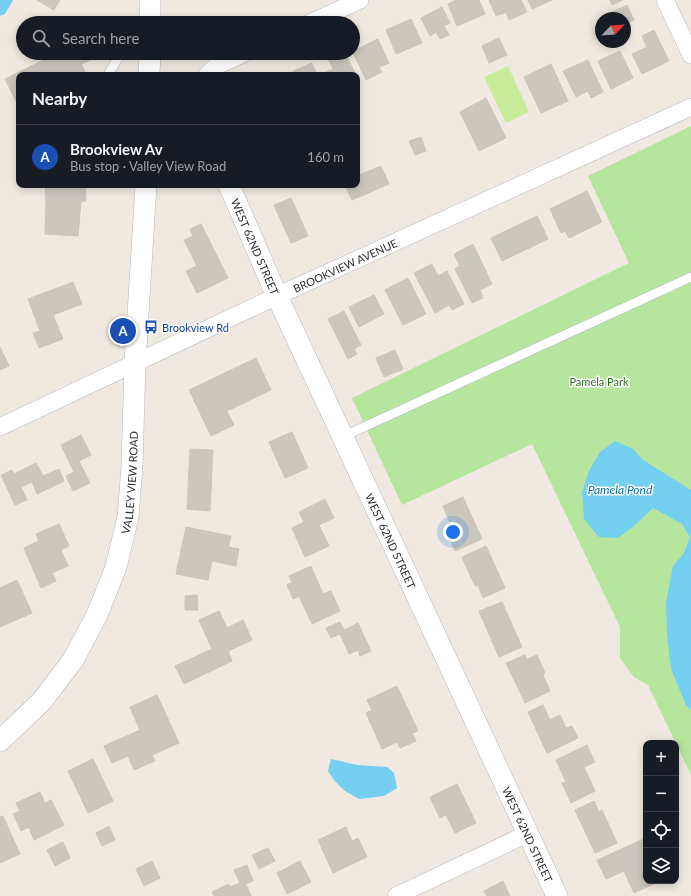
<!DOCTYPE html>
<html lang="en">
<head>
<meta charset="utf-8">
<style>
	:root { --surface:#171b24; --page:#242831; --text:#f1f3f6; --muted:#9ea1a6; --line:#363941; --accent:#2563eb }
	body { margin:0; font-family:Lato,sans-serif; background:var(--page); color:var(--text) }
	.controls { position:absolute; right:12px; bottom:12px; display:grid; overflow:hidden; border-radius:8px; box-shadow:0 2px 10px #0003 }
	.controls button { width:36px; height:36px; display:grid; place-items:center; padding:0; border:0; border-bottom:1px solid var(--line); background:var(--surface); color:var(--text); font:20px sans-serif }
	.compass { position:absolute; left:595px; top:12px; width:36px; height:36px; border-radius:50%; background:var(--surface); box-shadow:0 2px 10px #0003; rotate:65deg }
	.you { position:absolute; left:453px; top:532px; width:14px; height:14px; margin:-10px; border:3px solid #fff; border-radius:50%; background:#1a73e8; box-shadow:0 0 0 6px #1a73e833 }
	.badge { display:grid; place-items:center; width:26px; height:26px; border-radius:50%; background:var(--accent); color:#fff; font-size:13px; font-weight:700 }
	.pin { position:absolute; translate:-50% -50%; border:2px solid #fff; box-shadow:0 1px 4px #0006 }
	.list { margin:0; padding:0; list-style:none }
	h2 { display:flex; justify-content:space-between; align-items:center; height:52px; margin:0; padding:0 16px; font-size:17px }
	h2 small { font-size:13px; font-weight:400; color:var(--muted) }
	.list li { display:grid; grid-template-columns:26px 1fr auto; gap:12px; align-items:center; box-sizing:border-box; height:64px; padding:0 16px; border-top:1px solid var(--line) }
	.list b { display:block; font-size:15px; white-space:nowrap }
	.list p { margin:0; font-size:13px; white-space:nowrap; color:var(--muted) }
	.list em { font-size:13px; font-style:normal; color:var(--muted) }
	.icon { flex:none; width:22px; height:22px; fill:none; stroke:currentColor; stroke-width:2; stroke-linecap:round; stroke-linejoin:round }
	.map { position:relative; flex:none; width:691px; height:896px; overflow:hidden }
	.search { position:absolute; background:var(--surface); box-shadow:0 2px 10px #0003; left:16px; top:16px; width:344px; height:44px; display:flex; align-items:center; gap:10px; box-sizing:border-box; padding:0 14px; border-radius:22px; color:var(--muted); font-size:15px }
	.panel { position:absolute; background:var(--surface); box-shadow:0 2px 10px #0003; left:16px; top:72px; width:344px; height:116px; border-radius:8px }
	.map>svg:first-child { display:block }
</style>
</head>
<body>
<div class="map">
<svg width="691" height="896" viewBox="0 0 691 896">
	<rect width="100%" height="100%" fill="#efe9e1"/>
	<polygon fill="#b6e59e" points="691,126 691,775 648,685 634,677 620,658 620,627 532,444 402,505 352,398 629,263 588,176"/>
	<polygon fill="#c9ec9a" points="508,66 529,112 506,123 484,77"/>
	<g fill="#75cff0">
		<polygon points="0,0 13,0 5,14 0,16"/>
		<polygon points="615,441 633,449 643,460 691,490 691,710 686,705 671,669 667,634 666,602 673,566 684,553 690,537 682,524 653,508 634,526 618,538 599,537 584,519 582,492 589,471 600,452"/>
		<polygon points="331,759 357,765 387,767 394,773 397,788 384,796 359,799 345,791 334,780 328,771"/>
	</g>
	<g fill="#cbc7bf" stroke="#cbc5ba">
		<polygon points="37,0 60,0 54,10"/>
		<polygon points="456,0 479,0 485,14 457,26 448,4"/>
		<polygon points="489,0 521,0 527,12 509,20 506,12 496,16"/>
		<polygon points="528,0 552,0 532,9"/>
		<polygon points="610,0 623,0 612,5"/>
		<polygon points="627,5 634,20 625,24 625,18 615,18 612,12"/>
		<polygon points="442,7 450,23 444,26 449,35 440,39 436,32 430,36 421,18"/>
		<polygon points="411,19 422,43 396,54 386,30"/>
		<polygon points="654,30 669,61 642,74 632,54 647,47 642,36"/>
		<polygon points="499,38 507,55 489,63 482,46"/>
		<polygon points="378,39 389,63 379,67 382,72 366,80 353,53 353,51"/>
		<polygon points="620,51 633,78 611,89 598,61"/>
		<polygon points="58,53 90,53 93,59 81,64 87,75 19,75 19,107 5,79"/>
		<polygon points="339,53 345,53 356,75 322,75 322,74 333,69 328,59"/>
		<polygon points="588,60 603,92 591,98 588,91 576,97 563,71"/>
		<polygon points="312,63 317,75 295,75 293,71"/>
		<polygon points="551,64 568,101 541,113 524,77"/>
		<polygon points="486,98 506,138 479,151 460,112"/>
		<polygon points="421,137 426,151 415,155 409,141"/>
		<polygon points="381,166 389,184 352,200 345,185 357,185 357,176"/>
		<polygon points="45,185 85,185 86,201 81,202 78,236 45,234 46,203"/>
		<polygon points="587,191 602,222 569,238 565,231 561,233 550,209"/>
		<polygon points="291,198 308,236 291,243 274,205"/>
		<polygon points="537,216 548,239 502,261 491,238"/>
		<polygon points="201,224 228,278 197,293 186,271 197,266 184,240 193,236 190,229"/>
		<polygon points="473,244 492,284 480,290 483,298 472,303 455,269 460,266 454,254"/>
		<polygon points="432,264 438,276 447,271 464,304 452,310 449,305 435,313 414,273"/>
		<polygon points="408,278 426,314 403,325 385,290"/>
		<polygon points="73,282 82,304 53,315 63,339 39,348 33,333 40,331 28,299"/>
		<polygon points="374,295 384,314 359,327 349,307"/>
		<polygon points="344,311 361,345 354,349 357,354 348,359 328,319"/>
		<polygon points="0,347 9,366 0,370"/>
		<polygon points="395,350 403,369 384,377 376,358"/>
		<polygon points="256,358 271,390 227,411 234,425 211,436 189,390"/>
		<polygon points="292,432 308,468 285,478 269,442"/>
		<polygon points="81,435 91,455 79,461 90,483 73,491 66,476 74,472 61,445"/>
		<polygon points="190,449 213,450 210,511 187,509"/>
		<polygon points="36,463 43,476 59,469 64,481 37,494 32,482 21,487 27,500 15,505 1,475 12,470 14,474"/>
		<polygon points="463,497 482,539 455,551 448,534 454,532 443,506"/>
		<polygon points="325,499 334,518 319,525 329,546 305,557 292,528 304,522 299,512"/>
		<polygon points="59,524 69,546 61,550 68,566 52,573 56,581 41,588 24,548 39,541 36,534"/>
		<polygon points="186,527 231,536 228,547 239,549 236,566 212,561 208,580 176,574"/>
		<polygon points="486,546 505,588 483,598 478,585 475,586 462,557"/>
		<polygon points="311,566 323,594 331,591 340,611 312,624 299,596 293,599 287,585 292,582 289,576"/>
		<polygon points="17,580 32,613 0,627 0,588"/>
		<polygon points="197,595 198,610 185,610 185,596"/>
		<polygon points="502,602 522,647 499,657 479,611"/>
		<polygon points="219,611 227,628 243,620 252,640 228,651 232,661 184,684 175,666 212,649 199,620"/>
		<polygon points="340,622 344,630 358,623 371,651 360,656 358,650 349,654 340,634 331,638 326,628"/>
		<polygon points="525,655 527,659 537,655 545,673 543,675 550,691 525,703 506,663"/>
		<polygon points="397,686 418,731 412,733 416,741 400,748 397,742 382,749 366,713 372,710 367,700"/>
		<polygon points="157,695 179,743 152,755 155,761 134,770 128,756 112,763 104,746 140,730 130,707"/>
		<polygon points="543,705 550,720 560,715 566,728 572,726 578,738 547,753 528,712"/>
		<polygon points="587,745 595,762 584,767 595,791 571,803 562,783 566,782 556,760"/>
		<polygon points="93,759 113,801 88,813 68,771"/>
		<polygon points="457,784 476,823 455,833 446,815 440,818 430,797"/>
		<polygon points="40,792 45,803 51,800 64,825 34,840 29,827 21,831 13,814 20,811 16,803"/>
		<polygon points="594,801 599,812 602,810 617,843 595,853 575,810"/>
		<polygon points="3,816 20,854 0,863 0,817"/>
		<polygon points="109,826 115,840 102,846 96,833"/>
		<polygon points="346,827 352,841 358,838 367,857 333,873 318,840"/>
		<polygon points="646,838 646,881 660,881 634,893 624,871 606,879 597,860"/>
		<polygon points="63,842 70,858 55,866 47,850"/>
		<polygon points="268,848 275,861 259,869 252,855"/>
		<polygon points="152,861 160,878 144,886 136,869"/>
		<polygon points="300,861 311,882 287,894 277,873"/>
		<polygon points="247,865 253,881 246,884 251,896 214,896 212,892 229,884 230,887 240,883 234,870"/>
		<polygon points="503,881 510,896 487,896 484,891"/>
	</g>
	<g fill="none" stroke-linecap="round" stroke-linejoin="round">
		<g stroke="#b4b7c1" stroke-width="10">
			<g id="service">
				<polyline points="108,75 121,53"/>
				<polyline points="342,437 691,277"/>
			</g>
		</g>
		<g stroke="#b4b7c1" stroke-width="18">
			<g id="minor">
				<polyline points="665,0 691,55"/>
				<polyline points="310,23 360,0"/>
				<polyline points="207,75 216,66 245,53"/>
				<path id="s1" d="M0 427 277 296 691 107"/>
				<polyline points="396,896 527,834"/>
			</g>
		</g>
		<g stroke="#b4b7c1" stroke-width="22">
			<g id="tertiary">
				<polyline points="150,23 150,0"/>
				<polyline points="149,75 150,53"/>
				<path id="s2" d="M229 185 277 296 557 896"/>
				<path id="s3" d="M0 741 42 701 73 660 97 615 116 567 128 517 132 466 135 363 146 185"/>
			</g>
		</g>
		<use href="#service" stroke="#fff" stroke-width="9"/>
		<use href="#minor" stroke="#fff" stroke-width="17"/>
		<use href="#tertiary" stroke="#fff" stroke-width="21"/>
	</g>
	<defs>
		<g id="bus-bare" transform="scale(1.08)"><path d="M-5-6H5V4H4V6H2V4H-2V6H-4V4H-5ZM-3.5-4V0h7V-4ZM-3.5 1.2v1.5H-2V1.2ZM2 1.2v1.5H3.5V1.2Z" fill="#1a4fb4" stroke="#fff" stroke-width="2.5" paint-order="stroke"/></g>
	</defs>
	<g fill-rule="evenodd">
		<use href="#bus-bare" x="151" y="327"/>
	</g>
	<g text-anchor="middle" dominant-baseline="central" stroke-width="3" stroke-linejoin="round" paint-order="stroke">
		<g font-size="11" fill="#2e2e2e" stroke="#fff">
			<text stroke="none"><textPath href="#s2" startOffset="67">WEST 62ND STREET</textPath></text>
			<text stroke="none"><textPath href="#s1" startOffset="381">BROOKVIEW AVENUE</textPath></text>
			<text stroke="none"><textPath href="#s3" startOffset="298">VALLEY VIEW ROAD</textPath></text>
			<text stroke="none"><textPath href="#s2" startOffset="391">WEST 62ND STREET</textPath></text>
			<text stroke="none"><textPath href="#s2" startOffset="715">WEST 62ND STREET</textPath></text>
		</g>
		<g font-size="11" fill="#164399" stroke="#fff" text-anchor="start">
			<text x="162" y="327">Brookview Rd</text>
		</g>
		<g font-size="11" fill="#2c6e1b" stroke="#fff">
			<text x="599" y="381">Pamela Park</text>
		</g>
		<g font-size="12" font-style="italic" fill="#0d6fa3" stroke="#fff">
			<text x="620" y="489">Pamela Pond</text>
		</g>
	</g>
</svg>
<div class="controls">
<button>+</button>
<button>−</button>
<button><svg class="icon" aria-label="locate" viewBox="0 0 24 24"><circle cx="12" cy="12" r="6"/><path d="M12 2v4M12 18v4M2 12h4M18 12h4"/></svg></button>
<button><svg class="icon" aria-label="layers" viewBox="0 0 24 24"><path d="M12 4l9 5-9 5-9-5zM3 14l9 5 9-5"/></svg></button>
</div>
<svg class="compass" viewBox="-18 -18 36 36"><path d="M0-13l5 13h-10z" fill="#e53935"/><path d="M0 13l5-13h-10z" fill="#9ea1a6"/></svg>
<div class="you"></div>
<div class="pin badge" style="left:123px;top:331px;background:#1a4fb4">A</div>
<div class="search"><svg class="icon" aria-label="search" viewBox="0 0 24 24"><circle cx="10" cy="10" r="6"/><path d="M15 15l6 6"/></svg>Search here</div>
<section class="panel">
<h2>Nearby<small></small></h2>
<ul class="list">
<li><span class="badge" style="background:#1a4fb4">A</span><div><b>Brookview Av</b><p>Bus stop · Valley View Road</p></div><em>160 m</em></li>
</ul>
</section>
</div>
</body>
</html>
